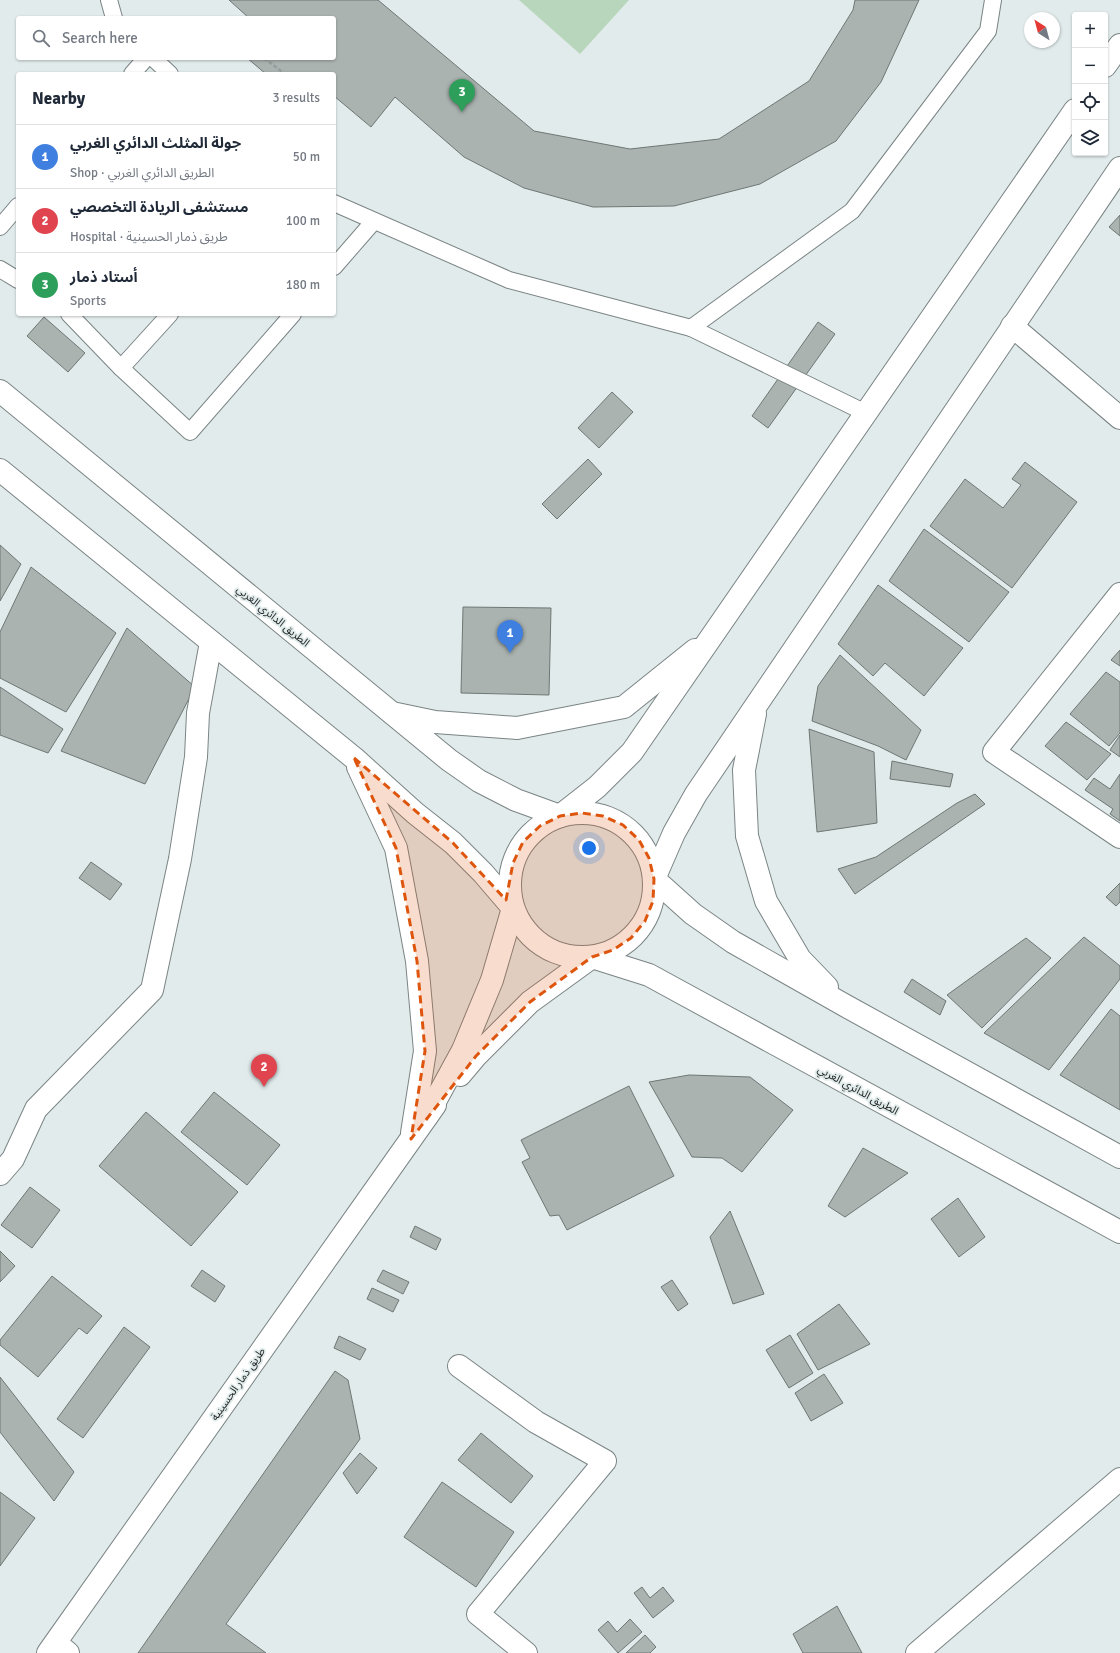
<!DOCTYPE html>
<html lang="en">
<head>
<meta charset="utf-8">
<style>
	:root { --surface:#fff; --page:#f2f2f3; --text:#1f2937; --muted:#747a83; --line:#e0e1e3; --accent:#111827 }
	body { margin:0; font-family:Signika,"Noto Sans Arabic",sans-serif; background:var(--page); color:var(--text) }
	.controls { position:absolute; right:12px; top:12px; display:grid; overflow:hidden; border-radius:4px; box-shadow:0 1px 3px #0004 }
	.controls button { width:36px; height:36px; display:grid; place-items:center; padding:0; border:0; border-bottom:1px solid var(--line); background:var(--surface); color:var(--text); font:20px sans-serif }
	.compass { position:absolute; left:1024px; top:12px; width:36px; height:36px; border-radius:50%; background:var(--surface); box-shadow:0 1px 3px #0004; rotate:324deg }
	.you { position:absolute; left:589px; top:848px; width:14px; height:14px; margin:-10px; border:3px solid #fff; border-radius:50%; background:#1a73e8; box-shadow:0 0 0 6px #1a73e833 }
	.badge { display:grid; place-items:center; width:26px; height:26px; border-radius:50%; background:var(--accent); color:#fff; font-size:13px; font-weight:700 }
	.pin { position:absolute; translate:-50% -33px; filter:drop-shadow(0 1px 2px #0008) }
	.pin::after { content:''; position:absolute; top:21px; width:14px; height:12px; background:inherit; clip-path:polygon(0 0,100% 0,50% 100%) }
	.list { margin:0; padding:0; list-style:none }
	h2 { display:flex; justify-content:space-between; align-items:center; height:52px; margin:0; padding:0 16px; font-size:17px }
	h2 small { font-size:13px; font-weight:400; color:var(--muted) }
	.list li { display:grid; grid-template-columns:26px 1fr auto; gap:12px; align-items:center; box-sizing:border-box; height:64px; padding:0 16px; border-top:1px solid var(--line) }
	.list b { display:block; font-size:15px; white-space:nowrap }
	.list p { margin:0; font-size:13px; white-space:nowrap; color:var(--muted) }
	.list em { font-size:13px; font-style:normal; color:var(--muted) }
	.icon { flex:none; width:22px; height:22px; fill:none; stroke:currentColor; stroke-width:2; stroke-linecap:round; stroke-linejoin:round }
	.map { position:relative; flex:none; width:1120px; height:1653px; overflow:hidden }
	.search { position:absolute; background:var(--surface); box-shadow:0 1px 3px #0004; left:16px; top:16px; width:320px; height:44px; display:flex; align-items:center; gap:10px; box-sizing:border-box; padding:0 14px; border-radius:4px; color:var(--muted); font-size:15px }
	.panel { position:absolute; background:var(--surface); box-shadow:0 1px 3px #0004; left:16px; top:72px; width:320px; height:244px; border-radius:4px }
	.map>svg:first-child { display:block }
</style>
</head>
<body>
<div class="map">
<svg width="1120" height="1653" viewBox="0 0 1120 1653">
	<rect width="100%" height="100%" fill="#e1ebeb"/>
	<polygon fill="#b8d6bb" points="519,0 629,0 580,54"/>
	<g fill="#aab3b0" stroke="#6f7774">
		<polygon points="229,0 378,0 534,131 630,149 719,139 809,81 853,10 855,0 919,0 881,82 836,141 760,184 674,206 593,207 524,188 464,157 395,97 371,127 334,96 334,74 266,74 247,58 334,58 334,18 249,18"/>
		<polygon points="1120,215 1120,236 1109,227"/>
		<polygon points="44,317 85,353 68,372 27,336"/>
		<polygon points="818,322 835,334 768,428 752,416"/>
		<polygon points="612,392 633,412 599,448 578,428"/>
		<polygon points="588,459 602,474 557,519 542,504"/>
		<polygon points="1025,462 1077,502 1012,588 930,526 965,479 1003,508 1021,485 1012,479"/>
		<polygon points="924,529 1009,592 969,642 889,581"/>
		<polygon points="0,545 21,564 0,601"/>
		<polygon points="31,567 116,633 66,712 0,678 0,632"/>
		<polygon points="878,585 963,648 924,696 885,663 873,676 838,644"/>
		<polygon points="463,607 551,608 549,695 461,693"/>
		<polygon points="127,628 195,687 145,784 61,751"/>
		<polygon points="1120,650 1120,666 1111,660"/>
		<polygon points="840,655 921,730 906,760 878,746 812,721 818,686"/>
		<polygon points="1106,672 1120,682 1120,733 1109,746 1070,714"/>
		<polygon points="0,687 63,729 48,753 0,735"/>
		<polygon points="1066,722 1111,754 1087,780 1045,746"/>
		<polygon points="809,729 874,752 877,823 817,832"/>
		<polygon points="1120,735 1120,757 1110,750"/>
		<polygon points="892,761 953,774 950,787 890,779"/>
		<polygon points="1120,774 1120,821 1110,814 1113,809 1085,790 1094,778 1110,789"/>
		<polygon points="975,794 985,804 855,894 838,869 876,857 957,803"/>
		<polygon points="91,862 122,884 110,900 79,878"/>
		<polygon points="1120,883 1120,902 1116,906 1106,897"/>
		<polygon points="1084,937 1120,966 1120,979 1049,1070 984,1033"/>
		<polygon points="1026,938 1051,958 982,1028 947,995"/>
		<polygon points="912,979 946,1001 940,1015 904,992"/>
		<polygon points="1111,1009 1120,1016 1120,1110 1060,1075"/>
		<polygon points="689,1075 750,1077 793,1110 742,1172 722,1158 692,1157 649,1082"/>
		<polygon points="629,1086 674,1176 567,1230 559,1215 550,1216 522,1162 530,1158 521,1140"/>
		<polygon points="214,1092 280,1145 247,1185 181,1132"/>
		<polygon points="146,1112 238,1192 191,1246 99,1166"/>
		<polygon points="863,1148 908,1173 845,1217 828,1206"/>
		<polygon points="30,1187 60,1210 32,1248 1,1225"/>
		<polygon points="958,1198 985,1237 959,1257 931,1219"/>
		<polygon points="730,1211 764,1294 733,1304 710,1237"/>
		<polygon points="415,1226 441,1239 436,1250 410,1237"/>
		<polygon points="0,1251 15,1266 0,1282"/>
		<polygon points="202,1270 225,1286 215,1302 191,1286"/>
		<polygon points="383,1270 409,1282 403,1294 377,1281"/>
		<polygon points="52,1276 102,1316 87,1334 79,1328 38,1377 0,1345 0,1340"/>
		<polygon points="672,1280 688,1304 678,1311 661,1287"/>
		<polygon points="372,1288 399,1300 393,1312 367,1299"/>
		<polygon points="839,1304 870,1344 818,1370 797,1334"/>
		<polygon points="124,1327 150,1347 83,1438 57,1419"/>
		<polygon points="790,1335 813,1373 789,1388 766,1350"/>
		<polygon points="339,1336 366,1349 360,1360 334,1348"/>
		<polygon points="335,1371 348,1380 360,1439 226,1624 266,1653 138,1653"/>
		<polygon points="824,1374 843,1403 811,1421 795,1393"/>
		<polygon points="0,1377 74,1472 54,1501 0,1432"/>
		<polygon points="481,1433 533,1476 511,1503 458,1460"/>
		<polygon points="360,1453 377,1468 357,1494 343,1473"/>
		<polygon points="442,1482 514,1532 476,1587 404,1537"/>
		<polygon points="0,1492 35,1518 0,1566"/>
		<polygon points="642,1587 650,1598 663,1587 674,1601 653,1618 634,1593"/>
		<polygon points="837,1606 862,1653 803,1653 793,1634"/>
		<polygon points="630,1619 642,1632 618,1653 598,1630 608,1621 617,1632"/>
		<polygon points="645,1635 656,1647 650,1653 626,1653"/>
	</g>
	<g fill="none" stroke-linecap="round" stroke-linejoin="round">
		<g stroke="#7b8484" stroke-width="18">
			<g id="service">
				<polyline points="109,0 114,18"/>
				<polyline points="153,58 170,74"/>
				<polyline points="132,74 146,58"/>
				<polyline points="334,203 509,280 691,328 852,211 988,31 993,0"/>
				<polyline points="0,227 18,206"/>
				<polyline points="334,267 374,221"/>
				<polyline points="0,269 18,280"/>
				<polyline points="69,314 121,368 170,314"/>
				<polyline points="691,328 866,413"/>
				<polyline points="121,368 190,432 293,314"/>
			</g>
		</g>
		<g stroke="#7b8484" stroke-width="24">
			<g id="minor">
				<polyline points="1012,326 1120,418"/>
				<polyline points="1120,594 994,752 1120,837"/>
				<polyline points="0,1174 13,1159 36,1109 152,990 180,859 196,757 198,713 211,642"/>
				<polyline points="459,1366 536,1422 605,1461 478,1614 526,1653"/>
				<polyline points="56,1643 68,1653"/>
				<polyline points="917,1653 1120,1479"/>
			</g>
		</g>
		<g stroke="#7b8484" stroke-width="24">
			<g id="secondary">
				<polyline points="0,391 449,760 479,781 516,800 560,816"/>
				<polyline points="0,470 354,758 415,813 453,843 483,873 513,908 492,980 463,1050 427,1116"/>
				<polyline points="358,767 396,848 417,961 425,1051 412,1133"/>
				<polyline points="460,1075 476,1056 530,1002 592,957"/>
				<polyline points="48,1653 435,1105"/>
			</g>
		</g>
		<g stroke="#7b8484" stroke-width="24">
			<g id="primary">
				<polyline points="1105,66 1120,45"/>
				<polyline points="1120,168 696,794 674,833 654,879 693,914 733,942 846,1006 1120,1157"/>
				<polyline points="392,713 435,722 517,728 624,707 695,650"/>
				<polyline points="755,714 744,770 747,836 766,901 800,959 827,987"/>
				<circle cx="582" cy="885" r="72"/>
				<polyline points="560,816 597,787 632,752 1075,110"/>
				<polyline points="592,957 649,975 1120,1232"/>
			</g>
		</g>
		<polyline stroke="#969d9d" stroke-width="2.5" stroke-dasharray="4 2" stroke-linecap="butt" points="264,58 285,74"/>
		<use href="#service" stroke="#fff" stroke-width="16"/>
		<use href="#minor" stroke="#fff" stroke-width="22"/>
		<use href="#secondary" stroke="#fff" stroke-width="22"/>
		<use href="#primary" stroke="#fff" stroke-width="22"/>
	</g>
	<path fill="#de560d" fill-opacity="0.2" stroke="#de560d" stroke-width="3" stroke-dasharray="8 5" stroke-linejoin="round" d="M354 758 453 843 506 900 513 863 523 842 540 826 560 816 582 813 603 816 623 825 639 840 649 858 654 879 653 901 645 921 631 938 613 950 592 957 530 1002 476 1056 411 1139 425 1051 417 961 396 848Z"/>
	<g text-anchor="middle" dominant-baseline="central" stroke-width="3.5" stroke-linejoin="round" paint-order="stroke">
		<g font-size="11" fill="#1f2222" stroke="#e1ebeb">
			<text transform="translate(273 616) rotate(39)">الطريق الدائري الغربي</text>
			<text transform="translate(858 1090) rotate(29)">الطريق الدائري الغربي</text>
			<text transform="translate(238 1384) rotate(-55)">طريق ذمار الحسينية</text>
		</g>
	</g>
</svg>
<div class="controls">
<button>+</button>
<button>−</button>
<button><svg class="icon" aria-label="locate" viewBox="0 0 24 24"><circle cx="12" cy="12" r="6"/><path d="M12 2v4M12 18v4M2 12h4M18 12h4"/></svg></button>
<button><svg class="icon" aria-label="layers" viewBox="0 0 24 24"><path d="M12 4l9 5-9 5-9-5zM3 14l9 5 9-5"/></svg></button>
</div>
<svg class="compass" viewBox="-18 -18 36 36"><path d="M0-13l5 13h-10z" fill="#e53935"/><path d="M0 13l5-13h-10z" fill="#747a83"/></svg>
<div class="you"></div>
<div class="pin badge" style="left:510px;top:653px;background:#3f7fe0">1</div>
<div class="pin badge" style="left:264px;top:1087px;background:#e0444e">2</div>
<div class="pin badge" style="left:462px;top:112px;background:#2e9e5b">3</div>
<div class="search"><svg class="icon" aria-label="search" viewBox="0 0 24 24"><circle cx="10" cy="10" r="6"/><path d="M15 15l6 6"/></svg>Search here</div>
<section class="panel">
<h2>Nearby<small>3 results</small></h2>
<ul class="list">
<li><span class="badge" style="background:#3f7fe0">1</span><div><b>جولة المثلث الدائري الغربي</b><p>Shop · الطريق الدائري الغربي</p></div><em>50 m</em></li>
<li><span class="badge" style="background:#e0444e">2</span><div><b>مستشفى الريادة التخصصي</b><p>Hospital · طريق ذمار الحسينية</p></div><em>100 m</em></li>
<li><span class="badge" style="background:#2e9e5b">3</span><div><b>أستاد ذمار</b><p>Sports</p></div><em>180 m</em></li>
</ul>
</section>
</div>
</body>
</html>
